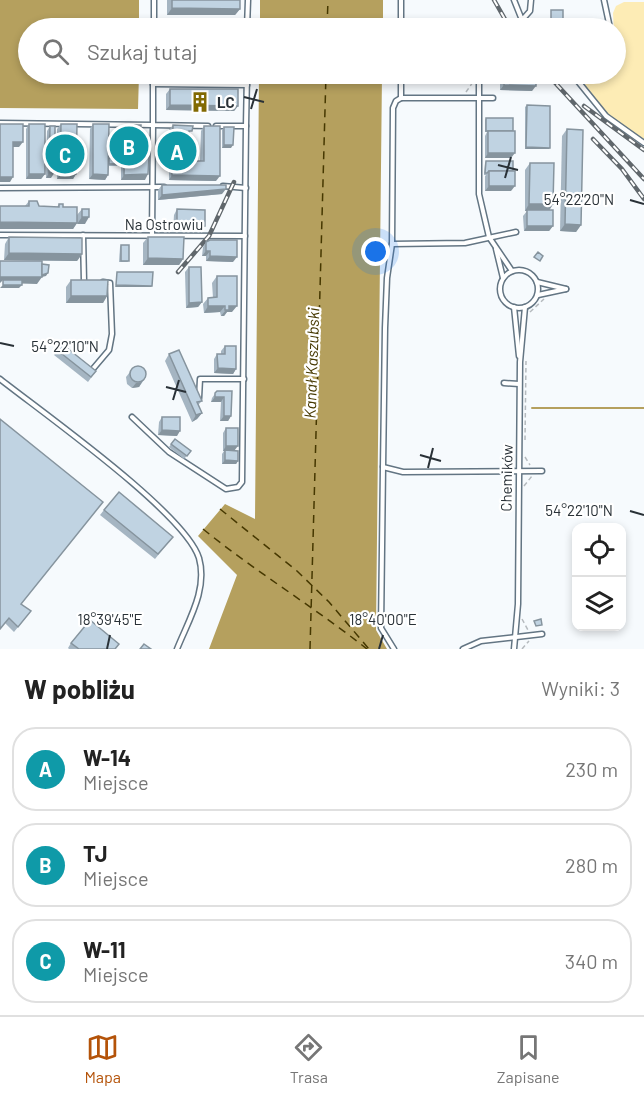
<!DOCTYPE html>
<html lang="pl">
<head>
<meta charset="utf-8">
<style>
	:root { --surface:#fff; --page:#f6f6f6; --text:#222; --muted:#767676; --line:#e0e0e0; --accent:#b45309 }
	body { margin:0; font-family:Barlow,sans-serif; background:var(--page); color:var(--text) }
	.controls { position:absolute; right:18px; bottom:18px; display:grid; overflow:hidden; border-radius:12px; box-shadow:0 3px 9px #0003 }
	.controls button { width:54px; height:54px; display:grid; place-items:center; padding:0; border:0; border-bottom:2px solid var(--line); background:var(--surface); color:var(--text); font:30px sans-serif }
	.you { position:absolute; left:376px; top:252px; width:21px; height:21px; margin:-15px; border:4px solid #fff; border-radius:50%; background:#1a73e8; box-shadow:0 0 0 9px #1a73e833 }
	.badge { display:grid; place-items:center; width:39px; height:39px; border-radius:50%; background:var(--accent); color:#fff; font-size:20px; font-weight:700 }
	.pin { position:absolute; translate:-50% -50%; border:3px solid #fff; box-shadow:0 2px 6px #0006 }
	.list { margin:0; padding:0; list-style:none }
	h2 { display:flex; justify-content:space-between; align-items:center; height:78px; margin:0; padding:0 24px; font-size:26px }
	h2 small { font-size:20px; font-weight:400; color:var(--muted) }
	.list li { display:grid; grid-template-columns:39px 1fr auto; gap:18px; align-items:center; box-sizing:border-box; height:84px; margin:0 12px 12px; padding:0 12px; border:2px solid var(--line); border-radius:24px }
	.list b { display:block; font-size:22px; white-space:nowrap }
	.list p { margin:0; font-size:20px; white-space:nowrap; color:var(--muted) }
	.list em { font-size:20px; font-style:normal; color:var(--muted) }
	.icon { flex:none; width:33px; height:33px; fill:none; stroke:currentColor; stroke-width:2; stroke-linecap:round; stroke-linejoin:round }
	.map { position:relative; flex:none; width:644px; height:649px; overflow:hidden }
	.search { position:absolute; background:var(--surface); box-shadow:0 3px 9px #0003; left:18px; right:18px; top:18px; height:66px; display:flex; align-items:center; gap:15px; box-sizing:border-box; padding:0 21px; border-radius:33px; color:var(--muted); font-size:22px }
	.sheet { height:366px; background:var(--surface) }
	nav { display:flex; justify-content:space-around; align-items:center; box-sizing:border-box; height:84px; border-top:2px solid var(--line); background:var(--surface); font-size:16px; color:var(--muted) }
	nav a { display:grid; justify-items:center; gap:3px }
	nav .on { color:var(--accent) }
	.map>svg:first-child { display:block }
</style>
</head>
<body>
<div class="map">
<svg width="644" height="649" viewBox="0 0 644 649">
	<rect width="100%" height="100%" fill="#f6fafd"/>
	<path fill="#fdecb5" d="M624 2H644V141C615 124 594 103 579 74H616L613 13 616 6Z"/>
	<g fill="#b5a05e">
		<polygon points="0,0 139,0 139,28 28,28 28,74 139,74 138,109 0,108"/>
		<rect x="260" y="0" width="123" height="28"/>
		<polygon points="259,74 382,74 376,630 387,649 209,649 237,575 198,536 225,504 255,519"/>
	</g>
	<g fill="none" stroke-linecap="round" stroke-linejoin="round">
		<polyline stroke="#b5a05e" stroke-width="2" points="532,408 644,408"/>
		<g stroke="#463800" stroke-width="1.5" stroke-dasharray="8 6" stroke-linecap="butt">
			<polyline points="327,28 328,0"/>
			<polyline points="220,509 297,571 329,602 369,649"/>
			<path d="M203 529C256 572 314 607 367 649"/>
			<polyline points="310,649 326,74"/>
		</g>
		<g stroke="#637583" stroke-width="7">
			<g id="service">
				<polyline points="514,0 522,20 530,11 531,0"/>
				<polyline points="604,0 610,28"/>
				<polyline points="154,28 154,0"/>
				<polyline points="247,28 248,0"/>
				<polyline points="401,28 401,0"/>
				<polyline points="501,28 522,20 531,28"/>
				<polyline points="153,74 153,125 208,126"/>
				<polyline points="401,74 401,98"/>
				<polyline points="479,74 479,194 489,237 512,271"/>
				<polyline points="572,74 606,116 644,143"/>
				<polyline points="153,84 247,85"/>
				<polyline points="493,98 401,98 396,101 393,108 392,244 387,278 385,328 383,467 403,472 542,471"/>
				<polyline points="0,123 153,125 152,236"/>
				<polyline points="216,126 246,126 247,74"/>
				<polyline points="223,186 246,188"/>
				<polyline points="0,188 164,187"/>
				<polyline points="0,235 245,236"/>
				<polyline points="83,235 84,281"/>
				<polyline points="392,244 465,243 516,232"/>
				<polyline points="496,249 503,278"/>
				<circle cx="519" cy="289" r="19"/>
				<polyline points="537,282 566,289"/>
				<polyline points="538,295 566,289"/>
				<polyline points="514,307 519,356"/>
				<polyline points="92,370 109,350 112,334 110,283 103,282"/>
				<path d="M0 379C43 413 185 513 199 558 208 590 188 621 177 649"/>
				<polyline points="504,383 519,384"/>
				<polyline points="199,398 200,379 244,379"/>
				<polyline points="132,417 169,452 226,489 238,487 242,482 246,126"/>
				<polyline points="383,467 381,628 394,649"/>
				<polyline points="463,649 481,641 542,634"/>
				<polyline points="514,649 518,604 520,362 525,307"/>
			</g>
		</g>
		<g stroke="#b5babe" stroke-width="1.5" stroke-dasharray="4.5 3" stroke-linecap="butt">
			<polyline points="466,92 473,82"/>
			<polyline points="530,312 544,299"/>
			<polyline points="525,440 526,361"/>
			<polyline points="525,457 530,465"/>
			<polyline points="524,486 532,476"/>
			<polyline points="522,619 528,630"/>
			<polyline points="522,649 529,641"/>
		</g>
		<use href="#service" stroke="#fff" stroke-width="4"/>
		<g stroke="#60676c" stroke-width="4.5">
			<g id="rail">
				<polyline points="494,0 510,28"/>
				<polyline points="547,74 644,179"/>
				<polyline points="584,106 644,150"/>
				<polyline points="593,139 622,169 644,199"/>
				<polyline points="178,272 209,236 234,182"/>
			</g>
		</g>
		<use href="#rail" stroke="#fff" stroke-width="2" stroke-dasharray="7" stroke-linecap="butt"/>
	</g>
	<g fill="#a5b5c2">
		<polygon points="167,0 240,0 240,9 235,15 167,15"/>
		<polygon points="500,74 536,74 532,91 500,90"/>
		<polygon points="170,89 238,106 234,111 166,110 166,94"/>
		<polygon points="527,105 549,149 525,149 525,107"/>
		<polygon points="486,118 511,158 485,158 485,136 487,132 485,132 485,120"/>
		<polygon points="29,124 45,174 41,179 26,179 26,129"/>
		<polygon points="61,124 76,174 73,179 57,179 57,129"/>
		<polygon points="93,124 109,158 118,164 117,166 109,166 108,175 105,180 89,179 90,129"/>
		<polygon points="125,125 140,157 145,180 121,180 121,130"/>
		<polygon points="173,125 189,136 188,161 200,161 201,131 204,126 216,181 169,180 169,130"/>
		<polygon points="50,126 51,178 46,178 47,131"/>
		<polygon points="224,127 231,148 222,148 222,130"/>
		<polygon points="567,129 581,225 576,232 560,231 562,136"/>
		<polygon points="486,161 511,191 485,191 485,176 486,175 484,175 485,163"/>
		<polygon points="530,163 553,204 549,210 553,226 549,231 524,231 523,216 527,211 525,211 525,170"/>
		<polygon points="162,185 222,194 158,200 158,190"/>
		<polygon points="29,201 39,206 57,207 59,204 77,215 82,209 85,224 77,223 73,229 25,206"/>
		<polygon points="177,209 205,226 201,231 173,230 174,215"/>
		<polygon points="9,237 82,254 77,261 4,260 5,244"/>
		<polygon points="148,237 183,259 179,265 143,265 143,243"/>
		<polygon points="206,242 233,262 206,261 206,256 202,256 203,247"/>
		<polygon points="121,245 128,262 119,262 120,247"/>
		<polygon points="189,267 202,302 198,307 186,308 185,272"/>
		<polygon points="217,276 232,312 227,312 224,316 221,316 220,312 204,313 203,304 208,298 213,298 212,283"/>
		<polygon points="71,280 107,296 103,303 66,303 66,287"/>
		<polygon points="62,344 96,371 88,382 54,355"/>
		<polygon points="225,346 236,369 233,374 214,373 214,359 217,354 221,354 221,351"/>
		<polygon points="169,354 202,401 198,405 202,413 197,419 192,422 165,361"/>
		<polygon points="134,367 146,377 139,387 132,388 127,384 126,377"/>
		<polygon points="217,391 232,391 231,416 228,421 220,421 221,402 211,402 212,398"/>
		<polygon points="162,417 177,436 158,435 159,422"/>
		<polygon points="0,419 21,604 31,611 14,632 5,623"/>
		<polygon points="226,428 238,461 236,464 222,464 222,454 224,451 223,451 223,433"/>
		<polygon points="175,439 191,451 184,459 169,447"/>
		<polygon points="104,510 173,537 155,559 100,515"/>
		<polygon points="71,643 116,649 69,649 68,648"/>
	</g>
	<g fill="#86949e">
		<polygon points="172,8 240,9 235,15 167,15"/>
		<polygon points="551,19 563,19 562,21 550,21"/>
		<polygon points="170,74 238,74 235,79 167,78"/>
		<polygon points="504,85 536,86 532,91 500,90"/>
		<polygon points="170,105 238,106 234,111 166,110"/>
		<polygon points="13,142 23,142 19,147 10,147"/>
		<polygon points="224,145 233,145 231,148 222,148"/>
		<polygon points="526,147 550,148 549,149 525,149"/>
		<polygon points="488,153 515,153 511,158 485,158"/>
		<polygon points="55,172 51,178 46,178 49,173"/>
		<polygon points="29,174 45,174 41,179 26,179"/>
		<polygon points="60,174 76,174 73,179 57,179"/>
		<polygon points="93,174 108,175 105,180 89,179"/>
		<polygon points="148,174 145,180 121,180 124,175"/>
		<polygon points="172,175 220,176 216,181 169,180"/>
		<polygon points="0,177 13,177 10,182 0,182"/>
		<polygon points="489,186 515,186 511,191 485,191"/>
		<polygon points="226,189 222,194 158,200 162,195"/>
		<polygon points="529,204 553,204 549,211 525,211"/>
		<polygon points="82,217 89,217 85,224 77,224"/>
		<polygon points="0,222 77,223 73,229 0,229"/>
		<polygon points="565,224 581,225 576,232 560,231"/>
		<polygon points="177,225 205,226 201,231 173,230"/>
		<polygon points="527,226 553,226 549,231 524,231"/>
		<polygon points="206,251 210,251 206,256 202,256"/>
		<polygon points="9,253 82,254 77,261 4,260"/>
		<polygon points="210,256 237,257 233,262 206,261"/>
		<polygon points="148,258 183,259 179,265 143,265"/>
		<polygon points="48,273 46,276 42,277 37,284 3,283 3,280 0,283 0,277 40,275"/>
		<polygon points="3,285 22,285 19,288 0,288"/>
		<polygon points="116,285 152,286 151,287 115,287"/>
		<polygon points="71,296 107,296 103,303 66,303"/>
		<polygon points="202,302 198,307 186,308 189,303"/>
		<polygon points="208,306 225,306 220,312 204,313"/>
		<polygon points="229,306 237,306 232,312 227,312 224,316 221,316"/>
		<polygon points="218,368 236,369 233,374 214,373"/>
		<polygon points="142,382 139,387 132,388 136,383"/>
		<polygon points="215,397 224,397 221,402 211,402"/>
		<polygon points="202,413 197,419 192,422 196,415"/>
		<polygon points="224,416 231,416 228,421 220,421"/>
		<polygon points="162,430 180,431 177,436 158,435"/>
		<polygon points="226,446 238,446 234,451 223,451"/>
		<polygon points="225,460 238,461 236,464 222,464"/>
	</g>
	<g fill="#c0d3e2" stroke="#86949e" stroke-width="1.5">
		<polygon points="172,0 240,0 240,9 172,8"/>
		<rect x="551" y="10" width="12" height="9"/>
		<rect x="540" y="23" width="7" height="5"/>
		<rect x="578" y="23" width="8" height="5"/>
		<rect x="171" y="26" width="67" height="2"/>
		<polygon points="504,74 536,74 536,86 504,85"/>
		<polygon points="170,89 238,89 238,106 170,105"/>
		<polygon points="527,105 550,106 550,148 526,147"/>
		<rect x="486" y="118" width="27" height="13"/>
		<polygon points="0,124 23,124 23,142 13,142 13,177 0,177"/>
		<rect x="29" y="124" width="16" height="50"/>
		<polygon points="61,124 77,124 76,174 60,174"/>
		<polygon points="93,124 109,124 108,175 93,174"/>
		<polygon points="125,125 141,125 140,157 149,157 148,174 124,175"/>
		<polygon points="173,125 193,126 192,131 189,131 188,161 204,161 204,126 220,126 220,176 172,175"/>
		<polygon points="50,126 55,126 55,172 49,173"/>
		<polygon points="224,127 234,127 233,145 224,145"/>
		<polygon points="567,129 583,130 581,225 565,224"/>
		<rect x="488" y="131" width="27" height="22"/>
		<rect x="109" y="158" width="9" height="6"/>
		<polygon points="486,161 513,161 513,171 489,171 487,173 485,173"/>
		<polygon points="530,163 554,163 553,204 529,204"/>
		<rect x="489" y="171" width="26" height="15"/>
		<polygon points="162,185 226,185 226,189 162,195"/>
		<polygon points="29,201 37,201 39,206 59,207 59,204 63,204 63,207 77,207 77,223 0,222 0,206 29,206"/>
		<rect x="82" y="209" width="7" height="8"/>
		<polygon points="177,209 205,210 205,226 177,225"/>
		<rect x="527" y="210" width="26" height="16"/>
		<polygon points="9,237 82,238 82,254 9,253"/>
		<polygon points="148,237 184,237 183,259 148,258"/>
		<polygon points="210,240 237,240 237,257 210,256 210,251 206,251 206,242"/>
		<rect x="121" y="245" width="8" height="16"/>
		<polygon points="538,252 543,256 540,261 534,257"/>
		<rect x="0" y="261" width="42" height="16"/>
		<polygon points="42,264 49,265 48,273 42,275"/>
		<polygon points="189,267 201,267 202,302 189,303"/>
		<polygon points="117,272 153,272 152,286 116,285"/>
		<polygon points="217,276 237,276 237,306 229,306 229,310 225,310 225,306 208,306 208,298 217,297"/>
		<rect x="3" y="280" width="19" height="5"/>
		<polygon points="71,280 108,280 107,296 71,296"/>
		<polygon points="62,344 96,371 91,377 57,350"/>
		<polygon points="225,346 236,346 236,369 218,368 217,354 225,354"/>
		<polygon points="179,350 202,401 197,402 202,413 196,415 169,354"/>
		<circle cx="138" cy="374" r="8"/>
		<polygon points="217,391 232,391 231,416 224,416 224,397 215,397 215,393"/>
		<polygon points="162,417 180,417 180,431 162,430"/>
		<polygon points="0,419 103,502 21,604 31,611 18,627 9,618 0,629"/>
		<rect x="226" y="428" width="12" height="18"/>
		<polygon points="175,439 191,451 187,456 171,444"/>
		<polygon points="225,450 238,451 238,461 225,460"/>
		<polygon points="119,492 173,537 158,554 104,510"/>
		<polygon points="541,619 542,625 536,626 534,621"/>
		<polygon points="90,620 119,644 115,649 79,649 71,643"/>
		<polygon points="144,644 151,649 140,649"/>
	</g>
	<path fill="none" stroke="#293137" stroke-width="2" d="M244 97 264 102M251 109 257 89M498 165 518 170M505 178 511 157M630 200 644 204M0 343 14 346M166 387 186 392M173 400 179 380M420 455 441 461M428 468 433 448M630 511 644 515M107 649 110 635M379 649 383 635"/>
	<defs>
		<g id="building-bare" transform="scale(1.62)"><path d="M-4-6H4V6H1V3H-1V6H-4ZM-2.5-4.3h1.7v1.8h-1.7ZM.8-4.3h1.7v1.8H.8ZM-2.5-1h1.7V.8h-1.7ZM.8-1h1.7V.8H.8Z" fill="#826a02" stroke="#fff" stroke-width="2.5" paint-order="stroke"/></g>
	</defs>
	<g fill-rule="evenodd">
		<use href="#building-bare" x="200" y="102"/>
	</g>
	<g text-anchor="middle" dominant-baseline="central" stroke-width="4.5" stroke-linejoin="round" paint-order="stroke">
		<g font-size="15" font-weight="bold" fill="#293137" stroke="#fff" text-anchor="start">
			<text x="217" y="102">LC</text>
		</g>
		<g font-size="15" fill="#293137" stroke="#fff">
			<text x="164" y="224">Na Ostrowiu</text>
			<text transform="translate(506 478) rotate(-89)">Chemików</text>
		</g>
		<g font-size="16" font-style="italic" fill="#463800" stroke="#fff">
			<text transform="translate(311 363) rotate(-88)">Kanał Kaszubski</text>
		</g>
	</g>
	<g font-size="15" text-anchor="middle" fill="#293137" stroke="#fff" stroke-width="4.5" stroke-linejoin="round" paint-order="stroke">
		<text x="579" y="205">54°22'20"N</text>
		<text x="65" y="352">54°22'10"N</text>
		<text x="579" y="516">54°22'10"N</text>
		<text x="110" y="625">18°39'45"E</text>
		<text x="383" y="625">18°40'00"E</text>
	</g>
</svg>
<div class="controls">
<button><svg class="icon" aria-label="locate" viewBox="0 0 24 24"><circle cx="12" cy="12" r="6"/><path d="M12 2v4M12 18v4M2 12h4M18 12h4"/></svg></button>
<button><svg class="icon" aria-label="layers" viewBox="0 0 24 24"><path d="M12 4l9 5-9 5-9-5zM3 14l9 5 9-5"/></svg></button>
</div>
<div class="you"></div>
<div class="pin badge" style="left:177px;top:151px;background:#0f9aa8">A</div>
<div class="pin badge" style="left:129px;top:146px;background:#0f9aa8">B</div>
<div class="pin badge" style="left:65px;top:154px;background:#0f9aa8">C</div>
<div class="search"><svg class="icon" aria-label="search" viewBox="0 0 24 24"><circle cx="10" cy="10" r="6"/><path d="M15 15l6 6"/></svg>Szukaj tutaj</div>
</div>
<section class="sheet">
<h2>W pobliżu<small>Wyniki: 3</small></h2>
<ul class="list">
<li><span class="badge" style="background:#0f9aa8">A</span><div><b>W-14</b><p>Miejsce</p></div><em>230 m</em></li>
<li><span class="badge" style="background:#0f9aa8">B</span><div><b>TJ</b><p>Miejsce</p></div><em>280 m</em></li>
<li><span class="badge" style="background:#0f9aa8">C</span><div><b>W-11</b><p>Miejsce</p></div><em>340 m</em></li>
</ul>
</section>
<nav>
<a class="on"><svg class="icon" aria-label="map" viewBox="0 0 24 24"><path d="M3 6l6-2 6 2 6-2v14l-6 2-6-2-6 2zM9 4v14M15 6v14"/></svg>Mapa</a>
<a><svg class="icon" aria-label="directions" viewBox="0 0 24 24"><path d="M12 3l9 9-9 9-9-9zM9 14v-3h6M13 9l2 2-2 2"/></svg>Trasa</a>
<a><svg class="icon" aria-label="saved" viewBox="0 0 24 24"><path d="M7 4h10v16l-5-4-5 4z"/></svg>Zapisane</a>
</nav>
</body>
</html>
